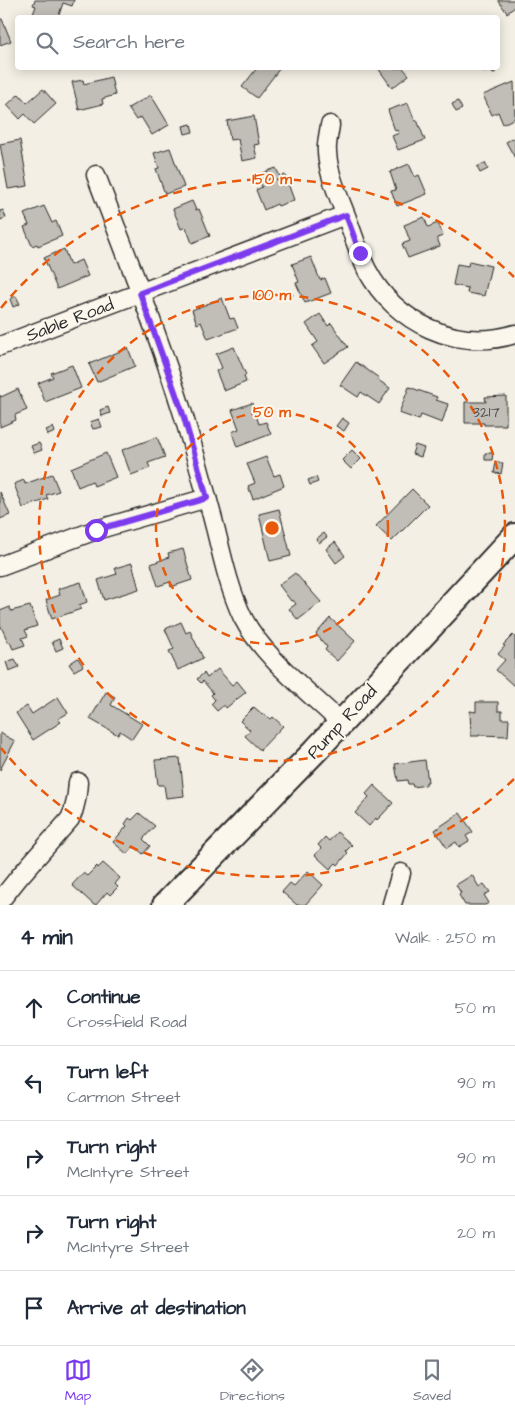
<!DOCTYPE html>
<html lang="en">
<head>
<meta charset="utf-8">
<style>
	:root { --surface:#fff; --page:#f6f6f7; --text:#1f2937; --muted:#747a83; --line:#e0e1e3; --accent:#7c3aed }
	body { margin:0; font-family:"Architects Daughter",sans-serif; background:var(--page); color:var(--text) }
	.stop { position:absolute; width:15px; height:15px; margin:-11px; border:4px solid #7c3aed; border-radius:50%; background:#fff }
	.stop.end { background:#7c3aed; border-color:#fff; box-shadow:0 1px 5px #0008 }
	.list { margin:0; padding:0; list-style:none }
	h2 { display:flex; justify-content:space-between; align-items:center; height:65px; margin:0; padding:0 20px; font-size:21px }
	h2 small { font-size:16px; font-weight:400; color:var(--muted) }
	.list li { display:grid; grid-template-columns:32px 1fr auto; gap:15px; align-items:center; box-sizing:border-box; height:75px; padding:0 20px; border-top:1px solid var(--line) }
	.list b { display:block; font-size:19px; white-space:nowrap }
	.list p { margin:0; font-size:16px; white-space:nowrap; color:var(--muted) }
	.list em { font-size:16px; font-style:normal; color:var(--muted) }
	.icon { flex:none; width:28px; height:28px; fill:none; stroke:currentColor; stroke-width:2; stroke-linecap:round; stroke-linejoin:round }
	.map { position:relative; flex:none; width:515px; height:905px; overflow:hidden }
	.search { position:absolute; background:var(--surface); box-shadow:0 2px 12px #0003; left:15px; right:15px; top:15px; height:55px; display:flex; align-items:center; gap:12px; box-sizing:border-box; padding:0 18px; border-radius:5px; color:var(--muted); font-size:19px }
	.sheet { height:440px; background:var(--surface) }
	nav { display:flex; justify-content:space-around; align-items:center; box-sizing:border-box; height:70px; border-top:1px solid var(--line); background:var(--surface); font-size:14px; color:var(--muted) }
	nav a { display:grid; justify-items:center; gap:2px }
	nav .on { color:var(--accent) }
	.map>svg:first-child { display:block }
</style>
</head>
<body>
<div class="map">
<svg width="515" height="905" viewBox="0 0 515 905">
	<rect width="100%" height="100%" fill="#f3efe4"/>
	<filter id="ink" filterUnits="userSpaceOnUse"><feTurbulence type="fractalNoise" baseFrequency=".02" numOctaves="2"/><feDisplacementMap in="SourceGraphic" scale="10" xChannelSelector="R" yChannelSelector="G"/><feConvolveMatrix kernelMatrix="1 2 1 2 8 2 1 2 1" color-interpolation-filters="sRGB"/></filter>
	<g filter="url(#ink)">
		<g fill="#c0beb6" stroke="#2b2b2b">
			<polygon points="35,0 74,0 72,6 63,3 58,18 42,18 33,14 36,6 33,5"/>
			<polygon points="498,0 515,0 515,7 507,13"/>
			<polygon points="0,19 2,19 11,41 0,45"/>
			<polygon points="257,68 280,68 257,98 242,87"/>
			<polygon points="378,68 403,68 409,75 392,88"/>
			<polygon points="468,68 496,68 495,73"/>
			<polygon points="111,77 115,95 102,99 103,104 79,110 72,82 83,80 84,84"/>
			<polygon points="514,82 515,118 503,124 498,112 492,115 483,95"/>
			<polygon points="43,89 56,104 34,124 25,114 20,119 7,105 19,94 27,103"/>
			<polygon points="151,95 169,125 152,135 141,117 136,120 128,108"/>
			<polygon points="458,101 462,109 456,112 452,104"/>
			<polygon points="408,103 415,121 417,120 425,140 398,150 392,136 399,133 397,130 395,131 388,110"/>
			<polygon points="254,116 259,144 254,145 257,158 242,161 238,139 230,140 227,121"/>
			<polygon points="191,124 193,132 185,134 183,126"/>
			<polygon points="515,137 515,158 506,142"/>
			<polygon points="20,140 28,186 8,189 0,144"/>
			<polygon points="170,148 184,187 165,194 156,169 159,168 154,153"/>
			<polygon points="485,163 488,169 480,173 477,167"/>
			<polygon points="409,164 415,177 419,175 427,194 397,206 391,191 396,190 390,172"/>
			<polygon points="276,168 280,177 285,175 294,200 278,206 277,204 264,210 256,190 262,187 257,175"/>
			<polygon points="192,201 196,210 199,209 210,236 192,243 186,227 181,229 173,209"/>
			<polygon points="44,206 52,223 56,221 62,236 38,246 37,244 32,246 24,227 29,225 24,214"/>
			<polygon points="3,210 6,218 0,220 0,211"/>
			<polygon points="424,217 428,227 438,223 443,236 437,238 440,246 408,258 402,244 410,241 404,225"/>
			<polygon points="64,249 70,265 81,260 88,276 57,289 44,258"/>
			<polygon points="311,257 320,280 325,278 331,293 305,303 296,283 299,282 292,264"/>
			<polygon points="469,261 491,266 484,296 467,293 468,288 453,285 457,264 468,266"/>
			<polygon points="16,296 20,304 13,307 10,299"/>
			<polygon points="222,298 230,319 234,318 238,328 208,339 201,322 197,324 192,310"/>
			<polygon points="320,314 328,326 331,323 348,347 324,363 312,346 318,342 306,324"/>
			<polygon points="234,347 246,375 244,376 246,382 224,391 216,371 222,368 216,354"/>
			<polygon points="128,348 135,366 97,382 89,364"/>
			<polygon points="356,362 379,378 378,380 390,388 379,404 361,392 358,397 340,385"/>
			<polygon points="72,365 81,388 45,402 38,383 53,377 51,373"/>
			<polygon points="409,387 437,397 436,400 448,404 442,423 421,415 419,420 399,413"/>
			<polygon points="18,389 27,410 15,415 16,420 0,427 0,395 1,397"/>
			<polygon points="506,396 506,425 484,425 484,423 465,423 465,402 486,402 485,397"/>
			<polygon points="252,403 259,424 266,422 271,434 237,447 232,432 239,429 232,410"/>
			<polygon points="108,407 110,413 102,416 100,410"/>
			<polygon points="342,418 349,423 344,431 336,426"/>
			<polygon points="99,419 102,427 93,429 90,422"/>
			<polygon points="53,427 55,432 48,435 46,430"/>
			<polygon points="157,437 165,457 148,463 150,468 131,475 122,450"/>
			<polygon points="39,443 42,450 34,453 31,446"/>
			<polygon points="415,445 424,448 421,457 412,454"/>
			<polygon points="352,450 361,459 351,469 342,460"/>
			<polygon points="106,453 116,477 94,486 92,481 78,487 71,468"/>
			<polygon points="485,453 493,453 492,460 485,460"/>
			<polygon points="266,457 274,476 280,474 284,486 253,499 248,486 255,483 247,464"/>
			<polygon points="496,462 503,463 501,474 494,473"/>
			<polygon points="52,474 59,491 46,495 48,499 23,508 14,484 24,480 25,484"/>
			<polygon points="316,477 318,482 310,485 308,480"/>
			<polygon points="412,489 428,505 392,541 376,526"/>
			<polygon points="0,492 10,515 0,519"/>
			<polygon points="279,509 291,556 270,561 259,514"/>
			<polygon points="324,533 327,537 319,543 316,539"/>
			<polygon points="335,542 345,556 336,563 326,549"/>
			<polygon points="183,549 192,580 171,587 170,582 158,586 151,564 169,557 168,553"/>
			<polygon points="132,563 139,589 104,600 98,580 117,574 115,568"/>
			<polygon points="295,573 321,602 298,620 289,609 296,604 293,600 291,601 279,585"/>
			<polygon points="81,582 87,602 79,605 81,609 52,619 46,600 60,595 58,589"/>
			<polygon points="30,606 37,626 25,630 28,636 22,638 25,645 13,649 10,642 8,642 0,624 0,611 10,607 11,611"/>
			<polygon points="330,618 355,641 337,661 325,650 327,647 316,634"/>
			<polygon points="181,622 186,633 190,631 203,658 178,670 169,651 174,649 165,629"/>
			<polygon points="513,635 515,637 515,684 513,685 496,670 505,660 498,654 505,646 503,645"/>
			<polygon points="59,639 63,648 56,651 52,642"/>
			<polygon points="78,658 83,666 74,671 69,664"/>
			<polygon points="15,659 19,667 9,671 6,662"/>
			<polygon points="218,669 232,685 237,681 246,692 226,708 224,705 217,711 211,704 215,700 211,695 213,693 203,681 201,683 197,679 204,673 207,678"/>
			<polygon points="106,692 115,697 111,705 142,724 132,739 120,731 118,735 90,719"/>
			<polygon points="58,697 68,713 58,719 61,722 33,740 16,713 27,706 32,714"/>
			<polygon points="476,702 498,702 498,711 502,711 502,719 509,719 508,736 479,735 479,736 471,736 470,711 476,712"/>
			<polygon points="254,707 263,715 264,714 271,719 273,717 283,726 260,750 245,736 250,730 240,721"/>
			<polygon points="0,733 15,741 0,770"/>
			<polygon points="180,758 184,796 166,798 164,785 158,785 155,760"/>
			<polygon points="425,760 428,782 426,782 426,785 413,787 412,784 408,784 407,780 398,781 395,764"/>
			<polygon points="374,785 393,803 382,815 377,820 376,818 369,826 355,813 369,797 366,794"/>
			<polygon points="139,813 155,826 143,839 150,846 143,854 134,846 127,854 113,842 127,826 125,824 129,818 132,820"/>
			<polygon points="460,813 473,832 466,836 469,841 459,847 456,842 447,848 435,830"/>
			<polygon points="337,832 352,845 346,851 348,853 338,865 336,863 330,869 315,855 321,848 318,845 325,837 329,841"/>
			<polygon points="103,863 120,878 115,884 118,887 110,895 107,892 96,905 94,905 72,885 83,873 87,876 97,866 98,868"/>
			<polygon points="308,871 323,885 305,905 297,905 282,892 290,883 294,886"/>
			<polygon points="472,875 479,887 484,884 490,892 484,895 489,903 485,905 465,905 459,895 461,893 456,885"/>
		</g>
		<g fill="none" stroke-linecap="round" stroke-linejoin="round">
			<g stroke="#2b2b2b" stroke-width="21">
				<g id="minor">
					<path d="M330 125C329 134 326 143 327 152 328 175 340 199 348 221 354 237 359 254 367 270 395 323 457 352 515 334"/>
					<path d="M96 175C126 255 158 333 183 414 195 453 206 492 216 531 223 560 230 591 243 618 263 657 309 692 341 723"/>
					<polyline points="0,346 345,215"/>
					<polyline points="0,566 96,530 207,498"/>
					<path d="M0 901 20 876 70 819C76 807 77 795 78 782"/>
					<polyline points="392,904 401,873"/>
				</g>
			</g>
			<g stroke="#2b2b2b" stroke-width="28">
				<polyline id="secondary" points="165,905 316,750 515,536"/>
			</g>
			<use href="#minor" stroke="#fbf7ec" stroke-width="18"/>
			<use href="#secondary" stroke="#fbf7ec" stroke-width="24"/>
		</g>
	</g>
	<g fill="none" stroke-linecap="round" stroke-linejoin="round" filter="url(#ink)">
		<polyline stroke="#7c3aed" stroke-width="6" points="96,530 207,498 183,414 140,293 346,215 360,253"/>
	</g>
	<g fill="none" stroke="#e8590c" stroke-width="2.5" stroke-dasharray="9 6">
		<circle cx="272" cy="528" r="116"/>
		<circle cx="272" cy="528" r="233"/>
		<path d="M514 779A349 349 0 0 1 1 748M1 308A349 349 0 0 1 514 277"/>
	</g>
	<g text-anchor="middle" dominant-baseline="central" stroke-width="4" stroke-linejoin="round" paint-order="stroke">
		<g font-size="15" fill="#50504e">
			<text x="486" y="412">3217</text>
		</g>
		<g font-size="18" fill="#2b2b2b" stroke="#fbf7ec">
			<text transform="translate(70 320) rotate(-21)">Sable Road</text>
			<text transform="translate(342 722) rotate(-47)">Pump Road</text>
		</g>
	</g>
	<circle cx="272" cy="528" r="8" fill="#e8590c" stroke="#fbf7ec" stroke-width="2.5"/>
	<g font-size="15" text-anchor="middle" font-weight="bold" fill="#e8590c" stroke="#fbf7ec" stroke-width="4" stroke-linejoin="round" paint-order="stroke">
		<text x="272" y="184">150 m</text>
		<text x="272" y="300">100 m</text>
		<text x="272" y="417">50 m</text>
	</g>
</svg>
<div class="stop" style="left:96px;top:530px"></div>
<div class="stop end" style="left:360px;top:253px"></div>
<div class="search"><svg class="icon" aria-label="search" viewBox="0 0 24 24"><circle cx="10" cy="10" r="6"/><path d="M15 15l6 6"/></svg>Search here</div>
</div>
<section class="sheet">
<h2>4 min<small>Walk · 250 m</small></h2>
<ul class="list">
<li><svg class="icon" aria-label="ahead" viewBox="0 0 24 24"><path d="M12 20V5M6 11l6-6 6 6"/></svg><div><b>Continue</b><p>Crossfield Road</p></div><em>50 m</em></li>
<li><svg class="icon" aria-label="left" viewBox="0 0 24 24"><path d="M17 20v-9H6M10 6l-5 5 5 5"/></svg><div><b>Turn left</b><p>Carmon Street</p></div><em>90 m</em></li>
<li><svg class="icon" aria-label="right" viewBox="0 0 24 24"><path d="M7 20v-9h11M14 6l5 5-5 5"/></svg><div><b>Turn right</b><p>McIntyre Street</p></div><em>90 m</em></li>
<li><svg class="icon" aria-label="right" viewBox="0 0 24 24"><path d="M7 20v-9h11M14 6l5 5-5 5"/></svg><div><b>Turn right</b><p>McIntyre Street</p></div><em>20 m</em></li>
<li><svg class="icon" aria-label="arrive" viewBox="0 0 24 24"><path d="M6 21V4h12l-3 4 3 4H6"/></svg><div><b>Arrive at destination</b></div></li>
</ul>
</section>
<nav>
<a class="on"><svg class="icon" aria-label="map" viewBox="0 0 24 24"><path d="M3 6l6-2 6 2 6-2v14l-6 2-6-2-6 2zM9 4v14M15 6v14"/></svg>Map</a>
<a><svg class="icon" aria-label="directions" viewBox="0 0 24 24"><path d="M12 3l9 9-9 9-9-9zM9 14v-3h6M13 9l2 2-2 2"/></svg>Directions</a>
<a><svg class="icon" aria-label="saved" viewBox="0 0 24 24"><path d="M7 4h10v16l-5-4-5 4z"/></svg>Saved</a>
</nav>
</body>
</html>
